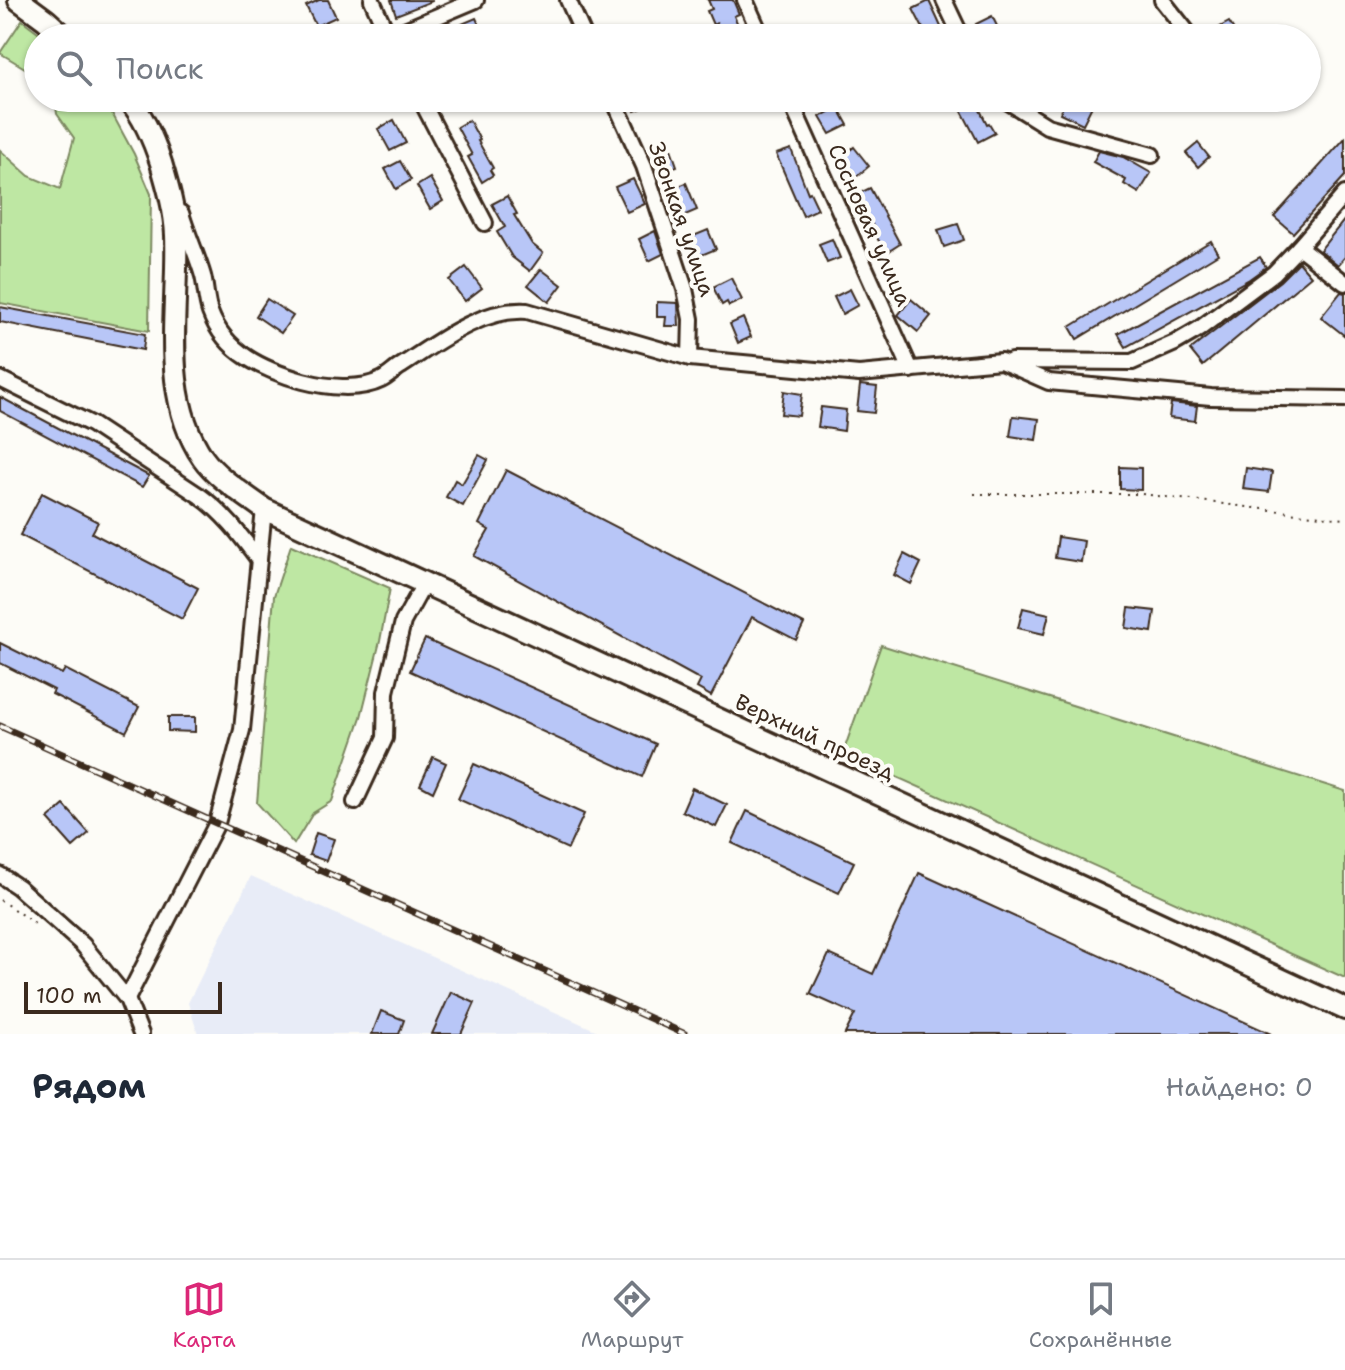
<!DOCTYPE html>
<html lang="ru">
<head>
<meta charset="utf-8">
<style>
	:root { --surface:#fff; --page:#f6f6f7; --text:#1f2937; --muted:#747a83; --line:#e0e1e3; --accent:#db2777 }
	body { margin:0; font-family:"Shantell Sans",sans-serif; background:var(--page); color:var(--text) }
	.scale { position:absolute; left:24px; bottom:20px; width:198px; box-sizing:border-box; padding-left:8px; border:4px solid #3b2a1e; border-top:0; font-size:22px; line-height:28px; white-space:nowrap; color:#3b2a1e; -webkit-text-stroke:6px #fdfcf7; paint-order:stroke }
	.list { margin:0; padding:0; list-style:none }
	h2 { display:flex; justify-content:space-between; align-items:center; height:104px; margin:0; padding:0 32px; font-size:34px }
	h2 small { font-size:26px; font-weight:400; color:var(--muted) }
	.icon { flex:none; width:44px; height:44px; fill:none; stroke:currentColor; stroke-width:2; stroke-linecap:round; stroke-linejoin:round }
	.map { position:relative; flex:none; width:1345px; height:1034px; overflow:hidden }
	.search { position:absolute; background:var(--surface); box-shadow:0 2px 6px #0004; left:24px; right:24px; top:24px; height:88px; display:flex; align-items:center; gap:20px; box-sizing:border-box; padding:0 28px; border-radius:44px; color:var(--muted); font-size:30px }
	.sheet { height:224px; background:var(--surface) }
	nav { display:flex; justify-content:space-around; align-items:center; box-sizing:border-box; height:112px; border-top:2px solid var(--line); background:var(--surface); font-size:22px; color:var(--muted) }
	nav a { display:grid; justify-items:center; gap:4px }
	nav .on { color:var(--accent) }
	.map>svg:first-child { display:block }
</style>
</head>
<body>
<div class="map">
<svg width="1345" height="1034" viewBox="0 0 1345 1034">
	<rect width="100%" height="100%" fill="#fdfcf7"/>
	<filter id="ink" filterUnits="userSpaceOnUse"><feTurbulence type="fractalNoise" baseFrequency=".0125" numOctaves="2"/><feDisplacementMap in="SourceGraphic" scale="16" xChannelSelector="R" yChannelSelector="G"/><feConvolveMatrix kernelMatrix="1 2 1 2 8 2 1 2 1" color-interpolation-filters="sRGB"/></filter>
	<g filter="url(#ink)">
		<polygon fill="#e8ecf7" points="251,876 604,1034 198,1034 188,1003"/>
		<g fill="#bee7a3" stroke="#7c8860" stroke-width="2">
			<polygon points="22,20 46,38 38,38 38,76 0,53"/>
			<polygon points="55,98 102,98 107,104 134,154 151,194 149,331 0,303 0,150 29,176 60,189 74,138 57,114"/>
			<polygon points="291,545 390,588 380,641 361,717 332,801 313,813 294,844 257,803 274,596"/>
			<polygon points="881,645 1345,791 1345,978 843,753"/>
		</g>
		<g fill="#b8c6f7" stroke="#3b2a1e" stroke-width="2">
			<polygon points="319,0 328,0 336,17 316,26 306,6"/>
			<polygon points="391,0 432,0 432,1 396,15"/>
			<polygon points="708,0 733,0 739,14 734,16 744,38 723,38 717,23 713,25 707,11 712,9"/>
			<polygon points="929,1 937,18 946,38 928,38 913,9"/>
			<polygon points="992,16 1001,34 993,38 983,38 976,24"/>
			<polygon points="476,18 485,38 469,38 462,24"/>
			<polygon points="1229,22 1239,38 1202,38 1202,37"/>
			<polygon points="794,25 799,38 772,38 771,34"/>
			<polygon points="630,98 667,98 635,111"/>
			<polygon points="955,98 974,98 987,124 989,123 995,133 978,142"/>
			<polygon points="1067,98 1077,98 1092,106 1083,124 1060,113"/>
			<polygon points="838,107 848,125 830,134 820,117"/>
			<polygon points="394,120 406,143 390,151 378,129"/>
			<polygon points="469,120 480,140 478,141 493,168 490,170 493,175 482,182 468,157 472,155 457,127"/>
			<polygon points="1345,138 1345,176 1293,233 1274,217"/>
			<polygon points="669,143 677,166 659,173 651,149"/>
			<polygon points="1198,143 1209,157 1198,167 1186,153"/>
			<polygon points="854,147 869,166 856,177 840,158"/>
			<polygon points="791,149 808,193 810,192 818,209 803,216 776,154"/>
			<polygon points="1099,151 1123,157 1151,173 1139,193 1124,184 1126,180 1093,162"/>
			<polygon points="400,161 411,180 396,189 385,169"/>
			<polygon points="430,178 443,201 430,209 417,186"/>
			<polygon points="633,179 645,204 627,212 615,187"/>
			<polygon points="686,183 697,210 683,216 671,189"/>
			<polygon points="870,188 900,244 886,253 873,231 875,230 856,195"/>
			<polygon points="507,196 517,214 514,215 532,244 543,253 530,271 512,257 497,232 505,227 492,204"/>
			<polygon points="1345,219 1345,257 1338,265 1320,250"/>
			<polygon points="958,224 964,240 944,247 938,230"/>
			<polygon points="708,230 716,249 699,256 691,237"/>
			<polygon points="655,231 663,254 649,261 639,239"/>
			<polygon points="832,239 840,258 827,263 819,244"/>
			<polygon points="1211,241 1218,254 1077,339 1070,327"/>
			<polygon points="1260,257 1266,267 1248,280 1126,347 1118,334"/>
			<polygon points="1299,262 1311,276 1203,366 1190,350 1280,281"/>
			<polygon points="466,267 482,288 465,301 449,280"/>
			<polygon points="541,269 562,285 549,302 528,285"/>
			<polygon points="731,278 742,300 729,306 727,302 722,305 713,287"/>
			<polygon points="850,289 858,305 842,314 834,297"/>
			<polygon points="1341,292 1345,293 1345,336 1321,317"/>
			<polygon points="267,299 293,316 281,333 256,316"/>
			<polygon points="911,299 931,316 918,332 898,315"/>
			<polygon points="657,302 678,303 679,326 665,326 666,317 657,317"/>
			<polygon points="0,307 145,334 143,350 0,322"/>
			<polygon points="743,318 751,337 738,343 730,324"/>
			<polygon points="860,385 877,387 874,413 857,411"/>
			<polygon points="784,391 802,394 799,416 781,414"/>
			<polygon points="0,397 149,476 142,487 0,411"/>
			<polygon points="1171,403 1197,406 1195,421 1169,418"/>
			<polygon points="821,407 846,410 844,431 818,427"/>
			<polygon points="1013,416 1039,419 1036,440 1010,436"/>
			<polygon points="479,455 488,460 463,506 446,497 455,480 462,484"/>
			<polygon points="1120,467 1141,468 1141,490 1120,489"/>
			<polygon points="1246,468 1272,472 1269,492 1243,489"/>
			<polygon points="506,470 804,624 796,640 752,617 711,696 697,688 701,680 474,556 489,530 479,524"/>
			<polygon points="42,493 98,522 92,533 198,588 182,619 20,535"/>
			<polygon points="1058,537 1084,541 1081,562 1055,558"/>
			<polygon points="904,554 921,563 911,584 894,575"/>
			<polygon points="1023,608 1049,614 1044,634 1018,628"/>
			<polygon points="1129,608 1155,611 1152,632 1126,628"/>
			<polygon points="425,639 656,744 642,777 410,671"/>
			<polygon points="0,643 62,674 65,669 139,707 126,732 52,694 54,690 0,663"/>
			<polygon points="168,717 195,717 195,732 168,731"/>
			<polygon points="433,757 446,763 433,792 420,785"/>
			<polygon points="474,764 584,814 568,849 458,799"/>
			<polygon points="692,788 727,805 716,827 682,811"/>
			<polygon points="64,805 89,833 73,847 48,819"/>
			<polygon points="747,811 854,862 839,893 732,843"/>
			<polygon points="316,833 334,839 326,861 309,855"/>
			<polygon points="919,873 1271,1034 845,1034 855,1014 810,994 829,954 873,974"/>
			<polygon points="451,992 475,1003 461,1034 432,1034"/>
			<polygon points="381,1011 404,1020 399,1034 372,1034"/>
		</g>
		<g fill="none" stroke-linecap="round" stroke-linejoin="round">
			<g stroke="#3b2a1e" stroke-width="20">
				<g id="minor">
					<polyline points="372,0 389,38"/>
					<polyline points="568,0 585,38"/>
					<polyline points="745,0 762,38"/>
					<polyline points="944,0 962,38"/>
					<polyline points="1162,0 1192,38"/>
					<polyline points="388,37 476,0"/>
					<polyline points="420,98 485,223"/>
					<polyline points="613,98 644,166 685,289 691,319 690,358"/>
					<polyline points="789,98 911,370"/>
					<polyline points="1002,98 1047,126 1152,155"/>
					<path d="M181 213C187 234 197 255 203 276 206 288 206 301 210 312 225 353 264 370 303 381 326 387 359 391 381 380 388 377 394 370 401 366 437 343 481 308 527 311L690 358 859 374 1001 361 1049 382 1211 397 1345 399"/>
					<polyline points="1299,247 1345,194"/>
					<polyline points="1011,361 1132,362 1175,343 1199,329 1274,273 1299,247 1345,283"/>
					<path d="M0 379 91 424 200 496C224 513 241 536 259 560"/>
					<polyline points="355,802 385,738 386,692 403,622 424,584"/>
					<polyline points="0,875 18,887 83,945 127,999 141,1034"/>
					<polyline points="127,999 217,823 242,730 264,509"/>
				</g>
			</g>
			<g stroke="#3b2a1e" stroke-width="26">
				<g id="highway">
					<polyline points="19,0 46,20 66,38"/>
					<path d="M128 98C143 116 154 141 161 163 168 187 175 211 176 235 179 308 159 394 203 458 218 479 244 494 264 509L1345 1009"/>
				</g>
			</g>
			<g stroke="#3b2a1e" stroke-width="2" stroke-dasharray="2 6" stroke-linecap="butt">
				<polyline points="974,494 1142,494 1345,519"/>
				<polyline points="0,900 38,926"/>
			</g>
			<use href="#minor" stroke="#fdfcf7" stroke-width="14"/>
			<use href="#highway" stroke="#fdfcf7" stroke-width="20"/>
			<g stroke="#3b2a1e" stroke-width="7">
				<polyline id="rail" points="0,726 685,1034"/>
			</g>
			<use href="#rail" stroke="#fdfcf7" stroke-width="4" stroke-dasharray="12" stroke-linecap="butt"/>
		</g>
	</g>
	<g text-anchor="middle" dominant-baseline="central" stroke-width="8" stroke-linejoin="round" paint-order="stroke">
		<g font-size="22" fill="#3b2a1e" stroke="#fdfcf7">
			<text transform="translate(682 219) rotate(71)">Звонкая улица</text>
			<text transform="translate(870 225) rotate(66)">Сосновая улица</text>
			<text transform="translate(815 737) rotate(25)">Верхний проезд</text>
		</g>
	</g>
</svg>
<div class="scale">100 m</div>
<div class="search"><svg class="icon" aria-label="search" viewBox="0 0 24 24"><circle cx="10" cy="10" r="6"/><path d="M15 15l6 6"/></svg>Поиск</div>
</div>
<section class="sheet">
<h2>Рядом<small>Найдено: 0</small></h2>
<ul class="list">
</ul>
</section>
<nav>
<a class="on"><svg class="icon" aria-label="map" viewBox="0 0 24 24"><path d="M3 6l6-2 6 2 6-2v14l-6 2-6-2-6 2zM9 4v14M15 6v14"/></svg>Карта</a>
<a><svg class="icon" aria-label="directions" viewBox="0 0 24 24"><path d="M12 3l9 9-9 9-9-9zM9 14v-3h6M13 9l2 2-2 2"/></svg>Маршрут</a>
<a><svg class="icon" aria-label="saved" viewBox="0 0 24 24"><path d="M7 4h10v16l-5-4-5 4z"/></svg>Сохранённые</a>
</nav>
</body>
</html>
